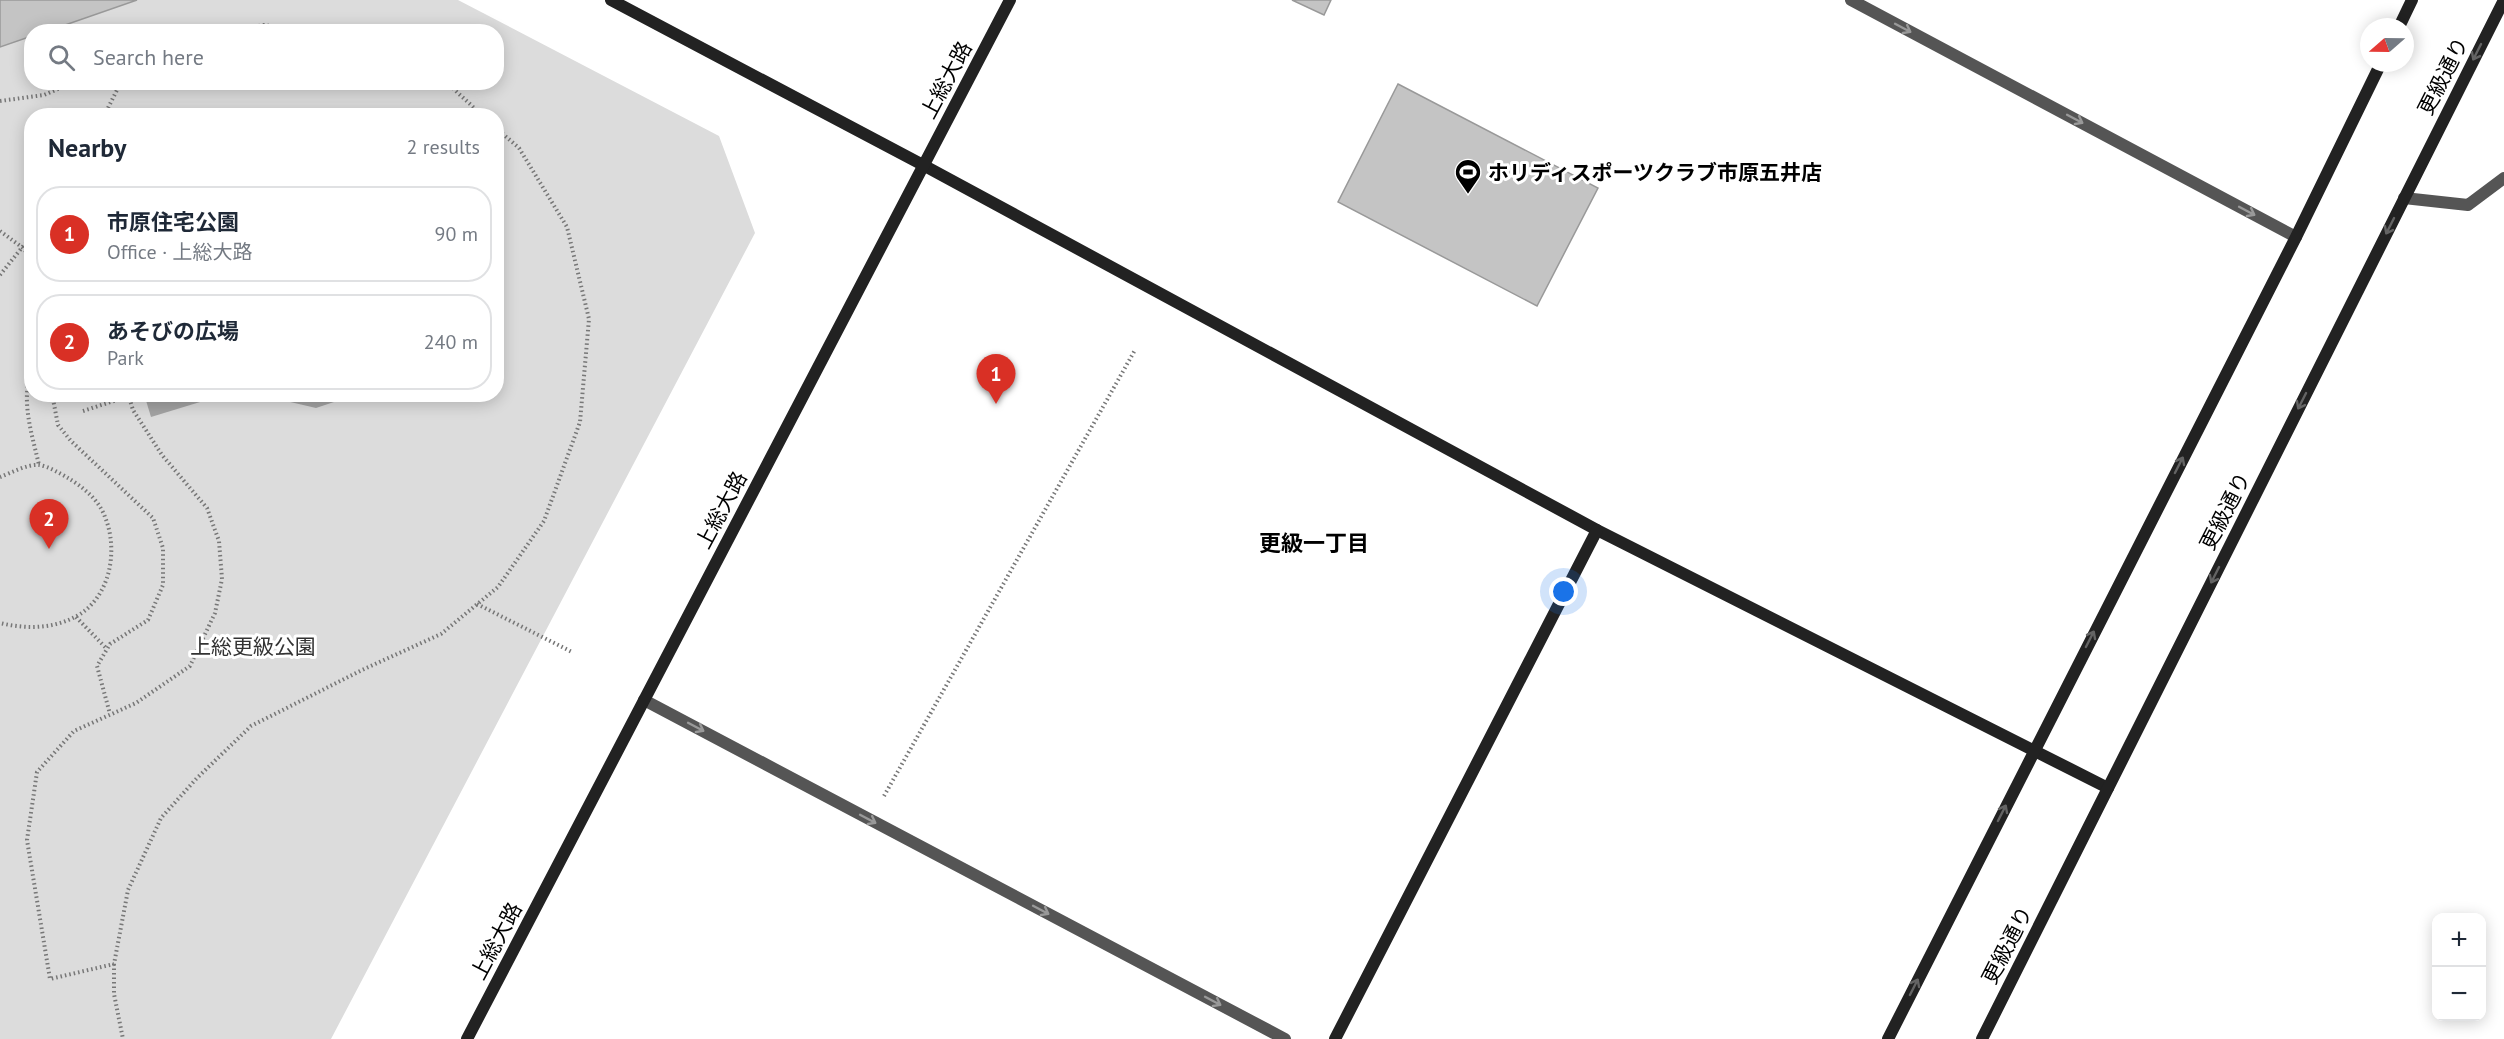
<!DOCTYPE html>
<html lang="en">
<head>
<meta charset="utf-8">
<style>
	:root { --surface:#fff; --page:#f2f2f3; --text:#1f2937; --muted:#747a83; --line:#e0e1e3; --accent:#d93025 }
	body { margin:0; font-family:"PT Sans","Noto Sans JP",sans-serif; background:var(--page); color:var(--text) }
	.controls { position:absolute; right:18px; bottom:18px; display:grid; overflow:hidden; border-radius:12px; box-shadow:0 3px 15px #0003 }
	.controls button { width:54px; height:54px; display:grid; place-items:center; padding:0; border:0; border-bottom:2px solid var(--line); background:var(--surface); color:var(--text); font:30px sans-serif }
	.compass { position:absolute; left:2360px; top:18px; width:54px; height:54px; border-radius:50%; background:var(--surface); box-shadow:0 3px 15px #0003; rotate:250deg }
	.you { position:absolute; left:1564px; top:592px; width:21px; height:21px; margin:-15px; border:4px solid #fff; border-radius:50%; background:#1a73e8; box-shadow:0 0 0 9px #1a73e833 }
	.badge { display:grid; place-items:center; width:39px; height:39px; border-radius:50%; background:var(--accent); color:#fff; font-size:20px; font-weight:700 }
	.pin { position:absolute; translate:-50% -50px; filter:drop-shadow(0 2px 3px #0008) }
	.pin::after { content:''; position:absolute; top:32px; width:21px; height:18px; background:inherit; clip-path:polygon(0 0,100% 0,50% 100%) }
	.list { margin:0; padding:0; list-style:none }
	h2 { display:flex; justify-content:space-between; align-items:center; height:78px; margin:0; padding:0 24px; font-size:26px }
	h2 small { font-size:20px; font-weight:400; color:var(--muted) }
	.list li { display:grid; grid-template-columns:39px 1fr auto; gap:18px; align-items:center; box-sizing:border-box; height:96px; margin:0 12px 12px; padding:0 12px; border:2px solid var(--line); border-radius:24px }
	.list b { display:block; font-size:22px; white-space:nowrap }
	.list p { margin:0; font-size:20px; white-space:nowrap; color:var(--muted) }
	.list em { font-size:20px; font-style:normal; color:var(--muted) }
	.icon { flex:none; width:33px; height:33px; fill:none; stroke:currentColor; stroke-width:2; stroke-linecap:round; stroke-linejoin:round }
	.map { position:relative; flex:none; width:2504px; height:1039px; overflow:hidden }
	.search { position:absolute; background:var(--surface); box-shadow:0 3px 15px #0003; left:24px; top:24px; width:480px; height:66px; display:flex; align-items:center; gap:15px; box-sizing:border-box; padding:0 21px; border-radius:24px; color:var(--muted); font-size:22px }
	.panel { position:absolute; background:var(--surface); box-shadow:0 3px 15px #0003; left:24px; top:108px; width:480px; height:294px; border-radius:24px }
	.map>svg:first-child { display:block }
</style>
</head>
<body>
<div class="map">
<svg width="2504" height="1039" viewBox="0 0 2504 1039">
	<rect width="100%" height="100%" fill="#fff"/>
	<path fill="#dcdcdc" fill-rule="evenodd" d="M0 0H458L719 136 755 233 331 1039H0ZM32 32H496V82H32ZM32 116H496V394H32Z"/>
	<g fill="#a3a3a3">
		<polygon points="144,394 223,394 223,395 151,417"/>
		<polygon points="274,395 352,395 349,397 316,408 286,401"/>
	</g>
	<g fill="#c4c4c4" stroke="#999" stroke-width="1.5">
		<polygon points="0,0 137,0 45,32 32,32 32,36 0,47"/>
		<polygon points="1292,0 1331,0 1324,15"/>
		<polygon points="1398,84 1598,188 1537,306 1338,202"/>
	</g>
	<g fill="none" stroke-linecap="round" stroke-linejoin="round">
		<g stroke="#777" stroke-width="4" stroke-dasharray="1.5 3" stroke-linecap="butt">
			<polyline points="223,32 264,25 317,32"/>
			<polyline points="446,82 483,116"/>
			<polyline points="0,101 44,95 74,82"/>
			<polyline points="104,116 121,82"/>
			<polyline points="0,231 23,248 32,259"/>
			<polyline points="0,275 32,235"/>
			<path d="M32 369C20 400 32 434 39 465"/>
			<polyline points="52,394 58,425 71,441 153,518 163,548 163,585 148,620 110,644 97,666 110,714"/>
			<polyline points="128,394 133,410 162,455 207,508 219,541 222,579 215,613 190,666 136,703 74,731 37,772 27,840 50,979 114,964 128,890 161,818 197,778 251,726 362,670 441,634 498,587 544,521 580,422 589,319 567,227 519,148 496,128"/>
			<polyline points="83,411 129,396"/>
			<path d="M0 477C11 473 27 464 39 465 48 466 61 474 68 478 83 487 99 500 105 517 119 551 110 599 75 617 52 629 25 629 0 623"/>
			<polyline points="477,604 572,652"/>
			<polyline points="76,617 107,649"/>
			<polyline points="884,796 1135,350"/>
			<polyline points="114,964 114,994 123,1039"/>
		</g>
		<g stroke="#555" stroke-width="12">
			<polyline points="1851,0 2296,237"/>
			<polyline points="2404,198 2468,205 2504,178"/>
			<polyline points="644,700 1285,1039"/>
		</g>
		<g stroke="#222" stroke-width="12">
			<polyline points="611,0 923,165 1597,530 2108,788"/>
			<polyline points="2399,27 2412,0"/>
			<polyline points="467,1039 1010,0"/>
			<polyline points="1335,1039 1597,530"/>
			<polyline points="1888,1039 2296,237 2381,63"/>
			<polyline points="1982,1039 2504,0"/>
		</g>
	</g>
	<defs><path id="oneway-shaft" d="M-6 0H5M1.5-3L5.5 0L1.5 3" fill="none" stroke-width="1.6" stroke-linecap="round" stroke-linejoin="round" transform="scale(1.5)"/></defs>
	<g stroke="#999">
		<use href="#oneway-shaft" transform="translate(1903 28) rotate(28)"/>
		<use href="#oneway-shaft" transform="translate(2075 119) rotate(28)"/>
		<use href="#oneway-shaft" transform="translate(2247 211) rotate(28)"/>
		<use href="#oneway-shaft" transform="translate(696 727) rotate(28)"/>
		<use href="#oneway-shaft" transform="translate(868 819) rotate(28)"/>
		<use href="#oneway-shaft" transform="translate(1041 910) rotate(28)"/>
		<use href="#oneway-shaft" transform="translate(1213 1001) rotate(28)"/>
	</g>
	<g stroke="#646464">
		<use href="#oneway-shaft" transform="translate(2477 52) rotate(117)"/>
		<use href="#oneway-shaft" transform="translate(2390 226) rotate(117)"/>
		<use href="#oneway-shaft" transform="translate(2302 401) rotate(117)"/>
		<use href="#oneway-shaft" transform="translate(2179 465) rotate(-63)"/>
		<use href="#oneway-shaft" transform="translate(2215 575) rotate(117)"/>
		<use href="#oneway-shaft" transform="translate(2090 639) rotate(-63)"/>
		<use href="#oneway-shaft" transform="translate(2002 813) rotate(-63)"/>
		<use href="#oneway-shaft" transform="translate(1914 987) rotate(-63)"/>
	</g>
	<defs>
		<g id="stadium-pin" transform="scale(1.35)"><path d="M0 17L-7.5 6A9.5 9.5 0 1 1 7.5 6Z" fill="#000" stroke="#fff"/><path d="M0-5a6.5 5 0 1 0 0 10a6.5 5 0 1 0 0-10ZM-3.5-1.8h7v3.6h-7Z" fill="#fff"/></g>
	</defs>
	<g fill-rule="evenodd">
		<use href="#stadium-pin" x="1468" y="172"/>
	</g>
	<g text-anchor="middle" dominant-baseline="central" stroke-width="6" stroke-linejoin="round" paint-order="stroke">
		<g font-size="21" fill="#000" stroke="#fff">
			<text transform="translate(2443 76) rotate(-63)">更級通り</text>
			<text transform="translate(946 80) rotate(-62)">上総大路</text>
			<text transform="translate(721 510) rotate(-62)">上総大路</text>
			<text transform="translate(2225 511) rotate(-63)">更級通り</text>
			<text transform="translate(496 941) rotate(-62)">上総大路</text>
			<text transform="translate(2007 945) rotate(-63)">更級通り</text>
		</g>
		<g font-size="21" font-weight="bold" fill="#000" stroke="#fff" text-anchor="start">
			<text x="1488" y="172">ホリディスポーツクラブ市原五井店</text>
		</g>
		<g font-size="21" fill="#333" stroke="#fff">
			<text x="253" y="646">上総更級公園</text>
		</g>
		<g font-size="22" font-weight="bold" fill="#000" stroke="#fff">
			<text x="1314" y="543">更級一丁目</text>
		</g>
	</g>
</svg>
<div class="controls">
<button>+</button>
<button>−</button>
</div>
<svg class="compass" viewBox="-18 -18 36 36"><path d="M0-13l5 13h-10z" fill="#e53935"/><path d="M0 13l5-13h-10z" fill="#747a83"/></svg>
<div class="you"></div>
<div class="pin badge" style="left:996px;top:404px">1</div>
<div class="pin badge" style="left:49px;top:549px">2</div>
<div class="search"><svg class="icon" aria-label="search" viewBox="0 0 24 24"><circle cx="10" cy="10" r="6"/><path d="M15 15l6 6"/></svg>Search here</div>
<section class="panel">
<h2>Nearby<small>2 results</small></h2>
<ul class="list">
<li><span class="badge">1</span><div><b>市原住宅公園</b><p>Office · 上総大路</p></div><em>90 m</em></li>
<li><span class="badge">2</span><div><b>あそびの広場</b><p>Park</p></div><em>240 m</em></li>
</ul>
</section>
</div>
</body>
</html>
